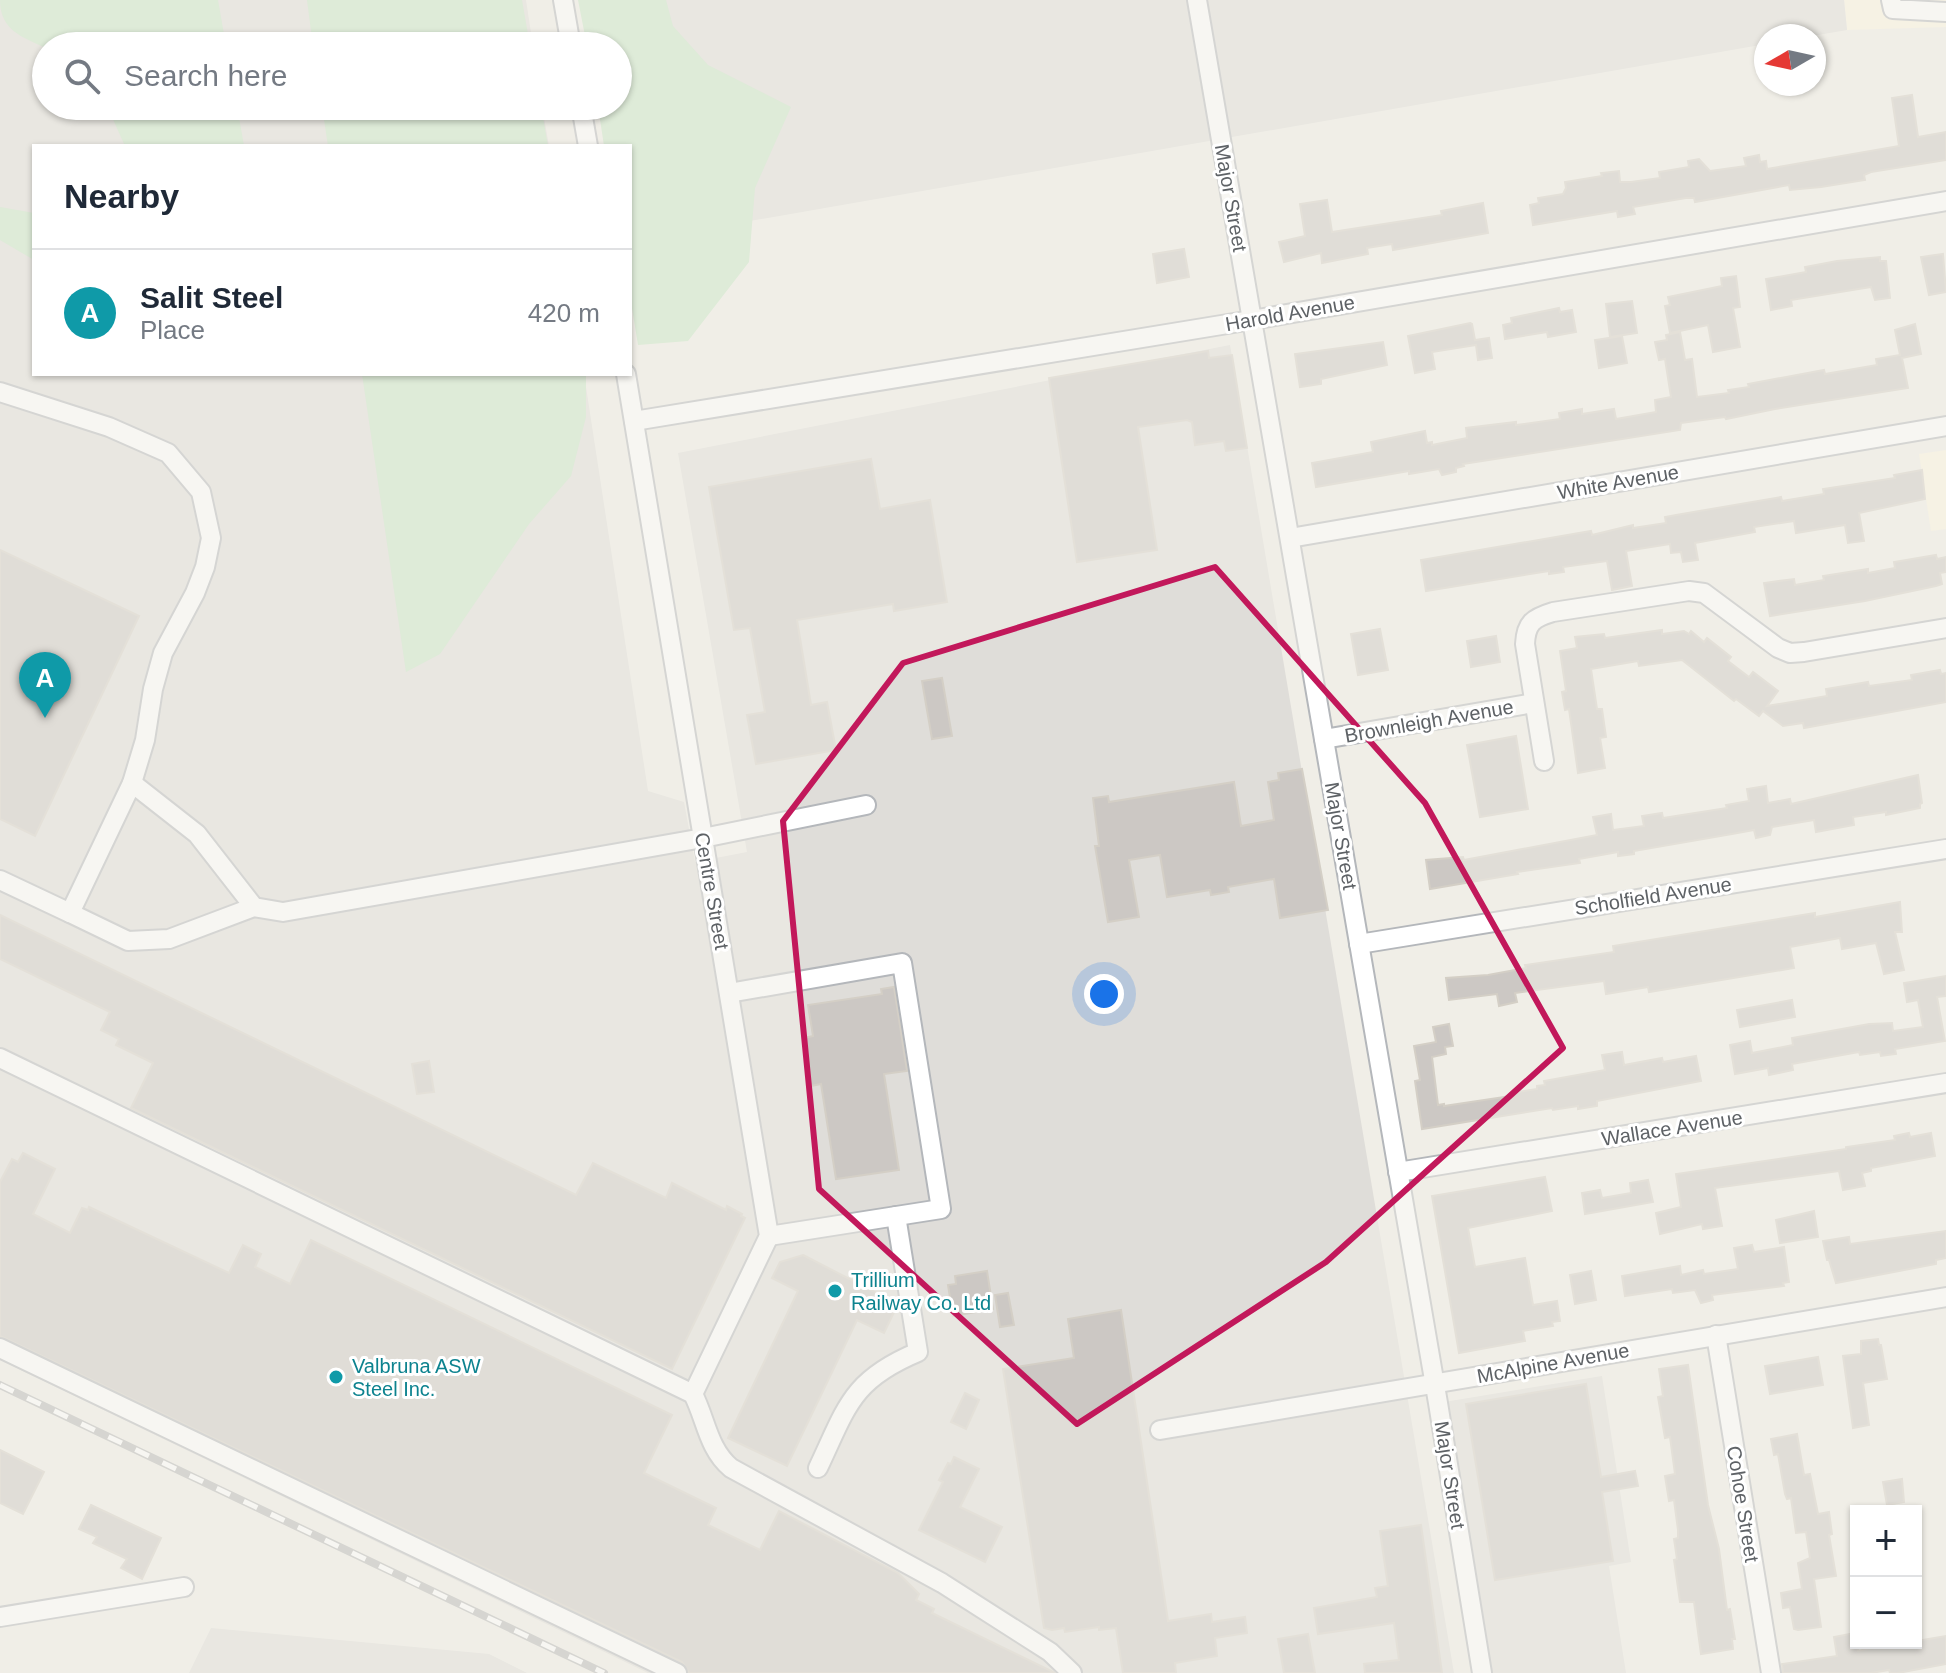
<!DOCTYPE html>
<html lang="en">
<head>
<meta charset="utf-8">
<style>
	:root { --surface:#fff; --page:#f2f2f3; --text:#1f2937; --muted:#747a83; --line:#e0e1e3; --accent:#e0433d }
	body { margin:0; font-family:Helvetica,sans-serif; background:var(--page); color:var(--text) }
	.controls { position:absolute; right:24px; bottom:24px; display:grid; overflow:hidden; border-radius:0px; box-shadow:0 2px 6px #0004 }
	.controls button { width:72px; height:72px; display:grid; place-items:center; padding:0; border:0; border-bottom:2px solid var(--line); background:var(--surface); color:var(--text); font:40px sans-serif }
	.compass { position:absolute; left:1754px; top:24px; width:72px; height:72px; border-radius:50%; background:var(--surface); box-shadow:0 2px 6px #0004; rotate:261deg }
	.you { position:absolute; left:1104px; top:994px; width:28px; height:28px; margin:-20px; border:6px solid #fff; border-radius:50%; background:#1a73e8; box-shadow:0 0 0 12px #1a73e833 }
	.badge { display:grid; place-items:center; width:52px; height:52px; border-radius:50%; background:var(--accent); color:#fff; font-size:26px; font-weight:700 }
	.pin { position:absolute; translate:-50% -66px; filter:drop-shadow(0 2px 4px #0008) }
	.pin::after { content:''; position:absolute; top:42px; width:28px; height:24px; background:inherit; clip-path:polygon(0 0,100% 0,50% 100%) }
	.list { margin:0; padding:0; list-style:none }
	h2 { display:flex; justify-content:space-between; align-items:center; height:104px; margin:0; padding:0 32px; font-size:34px }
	h2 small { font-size:26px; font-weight:400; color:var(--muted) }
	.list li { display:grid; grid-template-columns:52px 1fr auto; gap:24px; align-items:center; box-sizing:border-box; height:128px; padding:0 32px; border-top:2px solid var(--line) }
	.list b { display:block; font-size:30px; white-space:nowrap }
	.list p { margin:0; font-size:26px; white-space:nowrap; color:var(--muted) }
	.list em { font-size:26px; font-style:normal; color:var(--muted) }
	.icon { flex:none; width:44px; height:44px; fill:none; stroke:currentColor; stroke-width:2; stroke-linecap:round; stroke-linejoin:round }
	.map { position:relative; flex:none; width:1946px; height:1673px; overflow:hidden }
	.search { position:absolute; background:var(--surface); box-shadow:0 2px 6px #0004; left:32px; top:32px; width:600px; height:88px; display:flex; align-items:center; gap:20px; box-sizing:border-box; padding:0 28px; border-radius:44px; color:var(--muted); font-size:30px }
	.panel { position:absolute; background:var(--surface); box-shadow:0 2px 6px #0004; left:32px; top:144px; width:600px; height:232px; border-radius:0px }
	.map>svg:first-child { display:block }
</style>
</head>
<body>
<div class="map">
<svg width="1946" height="1673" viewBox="0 0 1946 1673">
	<rect width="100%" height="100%" fill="#f0eee7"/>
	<g fill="#fcf5e0">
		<polygon points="1844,0 1946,0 1946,27 1847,30"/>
		<polygon points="1946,450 1946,529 1931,531 1919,454"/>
	</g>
	<g fill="#dfddd9">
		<polygon points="0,0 526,0 533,46 46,46 46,106 542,106 549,146 34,146 34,374 584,374 648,791 684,802 695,862 747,852 678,453 1230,345 1454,1673 648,1673 0,1360"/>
		<polygon points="591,0 1844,0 1847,30 1812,36 1766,36 1766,44 635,241 630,146 618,106 618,46"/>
		<polygon points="1602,1376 1631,1562 1609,1566 1626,1673 1491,1673 1438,1403"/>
		<polygon points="211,1628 489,1654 527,1673 189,1673"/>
	</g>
	<g fill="#c7e6c5">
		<path d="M0 0H218L226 46H46V48C22 37 0 30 0 0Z"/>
		<polygon points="307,0 522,0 530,46 313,46"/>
		<polygon points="578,0 666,0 673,26 708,65 791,107 755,188 749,262 688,341 638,345 630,296 630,146 604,146 598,106 618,106 618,46 587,46"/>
		<polygon points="107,106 237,106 244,146 125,146"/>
		<polygon points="322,106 541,106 548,146 328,146"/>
		<polygon points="0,207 34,213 34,260 0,240"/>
		<polygon points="362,374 586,374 586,417 571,476 529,524 440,654 406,672"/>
	</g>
	<g fill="#ccc8c4" stroke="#d4cfc6" stroke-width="2">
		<polygon points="1912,95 1918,137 1946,132 1946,160 1871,172 1864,175 1865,180 1821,187 1790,190 1789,185 1695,202 1694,198 1686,198 1633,207 1635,214 1618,217 1617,211 1533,225 1530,205 1539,203 1538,198 1563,194 1566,188 1565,182 1602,176 1601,173 1619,171 1620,182 1631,182 1660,178 1659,172 1689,167 1688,161 1699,159 1710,171 1746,166 1744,158 1759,155 1760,162 1766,161 1767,169 1899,146 1892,98"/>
		<polygon points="1327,200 1332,232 1442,215 1441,211 1483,203 1488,233 1393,250 1392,244 1367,248 1368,254 1322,263 1321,253 1284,262 1279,242 1305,236 1300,204"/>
		<polygon points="1184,249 1189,277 1157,283 1153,254"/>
		<polygon points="1943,254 1946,292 1929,295 1921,257"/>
		<polygon points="1880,257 1880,261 1886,261 1890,298 1875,300 1871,287 1791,300 1792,306 1771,310 1766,279 1806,272 1805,267 1837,261"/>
		<polygon points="1736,276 1740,307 1733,308 1740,347 1713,352 1708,325 1670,333 1665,306 1670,305 1668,297 1722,286 1721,278"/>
		<polygon points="1632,301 1637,333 1610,337 1606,304"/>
		<polygon points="1559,308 1560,312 1572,310 1576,332 1548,337 1547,332 1505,339 1503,325 1512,323 1511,318"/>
		<polygon points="1470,323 1472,324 1475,340 1489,338 1492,358 1478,360 1476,345 1432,352 1435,369 1415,373 1408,336"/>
		<polygon points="1915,324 1921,354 1902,358 1908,388 1775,409 1726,419 1725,417 1681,423 1680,430 1463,464 1464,466 1456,468 1456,472 1442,475 1439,469 1409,474 1409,471 1316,487 1312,463 1373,452 1371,442 1425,431 1427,443 1432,442 1432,445 1467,438 1466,428 1516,422 1516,425 1560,419 1559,413 1582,409 1582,414 1614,409 1616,419 1656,412 1655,400 1671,397 1665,359 1659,360 1655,342 1667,340 1666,335 1680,332 1685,360 1692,359 1697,397 1729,393 1728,390 1749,387 1748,384 1824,370 1825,374 1877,365 1876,359 1900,355 1895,330"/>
		<polygon points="1622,336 1627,363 1599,368 1595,340"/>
		<polygon points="1383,342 1387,365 1321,379 1321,384 1300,387 1295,354"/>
		<polygon points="1208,351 1209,358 1232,355 1247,448 1226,451 1224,441 1195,445 1192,422 1187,420 1138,427 1157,550 1077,562 1049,378"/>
		<polygon points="871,459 880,509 930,500 947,602 894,611 893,604 797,620 811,705 827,702 836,750 756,764 747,715 765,712 750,628 734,630 709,487"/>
		<polygon points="1922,470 1925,499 1859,513 1864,541 1848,543 1845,525 1796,533 1794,521 1754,527 1755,532 1695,543 1698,560 1683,562 1681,552 1671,553 1670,544 1626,551 1632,586 1612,590 1607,561 1563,567 1564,572 1549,574 1549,571 1426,591 1421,560 1591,531 1592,535 1633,525 1633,528 1666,523 1665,517 1676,515 1781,497 1782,501 1824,494 1823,489 1895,478 1894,475"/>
		<polygon points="0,550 139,616 35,836 0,819"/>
		<polygon points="1936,555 1937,559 1946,557 1946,572 1940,573 1942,584 1936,586 1865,601 1770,616 1764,583 1794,579 1795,585 1824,580 1823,576 1868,569 1868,573 1895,568 1894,562"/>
		<polygon points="1380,629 1388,670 1358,675 1351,634"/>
		<polygon points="1662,630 1662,634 1684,631 1689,634 1691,631 1704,642 1707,638 1731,657 1728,661 1749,677 1753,672 1778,691 1767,706 1827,696 1826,689 1868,682 1869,686 1912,680 1911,675 1940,670 1941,674 1946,673 1946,702 1804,728 1803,723 1783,726 1763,711 1759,716 1736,699 1734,701 1682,660 1639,666 1638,661 1591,669 1597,709 1602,709 1606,737 1600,738 1605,768 1578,773 1569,709 1565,710 1562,692 1566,691 1560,651 1577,648 1575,637 1604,634 1605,638"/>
		<polygon points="1496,636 1500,662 1471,667 1467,641"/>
		<polygon points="942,678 952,736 932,739 922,681"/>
		<polygon points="1516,736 1528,809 1480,817 1467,745"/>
		<polygon points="1302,769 1328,910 1280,918 1274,879 1228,887 1229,892 1211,895 1210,890 1167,897 1160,855 1129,860 1139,917 1108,922 1095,846 1099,846 1093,798 1108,796 1109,802 1234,782 1241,826 1274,820 1268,782 1279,780 1278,773"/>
		<polygon points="1918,775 1922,803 1920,804 1920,808 1886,815 1886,812 1853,817 1854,825 1816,832 1814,820 1772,827 1770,835 1756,838 1754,830 1732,834 1634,851 1634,854 1618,856 1618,852 1579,859 1580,863 1517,872 1518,874 1430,889 1426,860 1463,857 1464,860 1597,835 1593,817 1611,814 1613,830 1644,826 1642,816 1662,813 1663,818 1727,808 1726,805 1749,801 1747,789 1766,786 1768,803 1790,799 1791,804"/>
		<polygon points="1900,902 1902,932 1895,932 1904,970 1884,974 1876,943 1842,949 1840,938 1790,947 1794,968 1649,992 1648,987 1606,994 1604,981 1515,993 1517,1002 1499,1006 1497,994 1449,1000 1446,978 1488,975 1526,968 1525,965 1614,952 1613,946 1815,913 1815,917"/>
		<polygon points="0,915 576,1195 593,1163 666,1198 672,1183 726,1210 727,1206 742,1214 741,1216 745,1218 672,1369 131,1108 153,1063 116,1045 119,1039 101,1030 110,1012 0,959"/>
		<polygon points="1946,976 1946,996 1937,997 1945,1041 1895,1049 1896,1054 1881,1056 1880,1052 1860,1055 1859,1052 1792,1064 1793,1070 1769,1075 1768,1068 1735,1074 1730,1045 1750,1041 1752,1053 1793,1045 1792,1038 1869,1024 1892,1023 1893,1031 1923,1027 1918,1000 1907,1002 1904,983"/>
		<polygon points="894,987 907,1071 884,1074 899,1170 836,1179 821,1084 811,1086 804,1038 813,1036 808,1005 882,994 881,989"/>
		<polygon points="1792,1000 1795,1017 1740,1027 1737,1010"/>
		<polygon points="1449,1024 1453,1046 1445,1047 1446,1054 1432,1057 1438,1105 1444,1104 1444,1106 1511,1096 1511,1093 1537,1089 1537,1086 1545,1085 1544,1081 1605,1070 1602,1055 1622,1052 1624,1065 1662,1058 1663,1062 1696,1056 1701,1081 1597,1101 1597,1106 1578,1109 1578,1106 1553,1110 1552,1108 1422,1129 1415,1081 1420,1080 1414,1046 1436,1042 1433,1027"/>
		<polygon points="429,1061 434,1092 417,1094 412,1064"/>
		<polygon points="1909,1133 1910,1137 1931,1133 1935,1156 1871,1168 1871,1171 1862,1173 1865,1186 1843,1190 1839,1171 1715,1188 1722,1226 1703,1229 1702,1224 1660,1234 1656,1213 1681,1207 1676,1174 1846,1149 1846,1147 1895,1140 1894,1136"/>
		<polygon points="23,1153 55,1169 33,1214 70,1233 82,1208 88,1210 89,1207 229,1273 243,1245 261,1254 255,1267 290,1284 311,1240 672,1415 644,1473 716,1508 708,1525 760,1550 779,1511 898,1573 919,1594 916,1600 934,1609 932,1613 1055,1673 689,1673 682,1662 0,1336 0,1182 12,1159 18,1162"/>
		<polygon points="1545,1177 1552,1211 1468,1228 1475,1267 1525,1258 1533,1305 1557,1301 1560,1321 1552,1322 1553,1326 1523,1331 1525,1341 1459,1353 1432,1196"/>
		<polygon points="1648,1180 1653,1202 1585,1214 1582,1193 1600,1190 1602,1198 1631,1193 1630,1183"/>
		<polygon points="1814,1211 1818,1237 1780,1243 1776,1220"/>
		<polygon points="1946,1231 1946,1258 1936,1260 1936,1264 1836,1283 1829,1260 1827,1260 1823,1241 1849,1237 1850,1244"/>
		<polygon points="1752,1245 1754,1252 1784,1247 1789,1282 1783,1283 1784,1286 1712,1295 1713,1300 1701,1303 1695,1290 1673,1293 1672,1289 1625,1296 1622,1276 1680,1266 1681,1275 1703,1270 1704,1274 1738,1269 1734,1248"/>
		<polygon points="803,1255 898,1304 884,1333 857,1320 787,1466 728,1438 798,1291 772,1278 780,1262"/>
		<polygon points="987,1271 993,1309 953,1316 948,1285 956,1284 955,1276"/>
		<polygon points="1591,1271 1596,1300 1575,1304 1570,1275"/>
		<polygon points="1008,1293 1014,1325 1000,1327 995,1295"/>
		<polygon points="1121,1310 1168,1621 1211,1614 1212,1622 1245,1617 1247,1633 1215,1638 1217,1656 1175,1663 1176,1673 1123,1673 1116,1628 1099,1630 1099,1627 1065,1632 1064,1628 1052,1630 1044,1628 1012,1427 1003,1369 1074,1358 1068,1319"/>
		<polygon points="1878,1339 1879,1345 1881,1345 1887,1379 1863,1383 1869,1425 1853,1428 1843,1356 1861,1354 1861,1341"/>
		<polygon points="1818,1357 1823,1385 1770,1394 1765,1366"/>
		<polygon points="1688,1365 1708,1505 1719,1549 1727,1610 1730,1609 1735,1639 1732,1639 1733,1649 1701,1654 1694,1602 1680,1602 1674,1560 1677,1559 1674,1539 1678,1538 1678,1530 1674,1500 1669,1501 1665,1476 1675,1474 1670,1437 1665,1438 1658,1397 1663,1396 1659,1369"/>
		<polygon points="1586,1384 1601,1477 1635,1471 1638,1486 1602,1492 1613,1561 1495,1580 1466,1404"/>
		<polygon points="965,1393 979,1400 966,1429 951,1422"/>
		<polygon points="1797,1434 1804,1475 1810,1474 1818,1514 1829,1512 1832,1534 1829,1535 1836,1576 1814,1579 1821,1627 1798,1630 1794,1629 1790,1607 1783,1608 1781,1593 1802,1589 1798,1563 1810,1558 1806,1532 1796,1533 1791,1498 1787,1499 1785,1494 1778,1454 1774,1455 1771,1439"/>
		<polygon points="0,1450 44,1472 23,1514 0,1503"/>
		<polygon points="954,1457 979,1469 960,1507 1002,1527 985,1562 919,1530 943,1482 939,1480 948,1463 951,1464"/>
		<polygon points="1902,1479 1904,1502 1887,1505 1883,1482"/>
		<polygon points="91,1505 161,1538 142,1579 121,1568 127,1559 93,1543 97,1537 79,1529"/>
		<polygon points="1421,1525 1442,1673 1365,1673 1364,1664 1399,1660 1394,1623 1318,1634 1314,1608 1377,1597 1375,1588 1388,1586 1380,1531"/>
		<polygon points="1855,1633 1858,1651 1893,1643 1916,1643 1916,1641 1946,1636 1946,1664 1898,1673 1890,1673 1889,1670 1871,1673 1783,1673 1782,1664 1837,1656 1834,1637"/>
		<polygon points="1308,1634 1315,1673 1284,1673 1278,1639"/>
	</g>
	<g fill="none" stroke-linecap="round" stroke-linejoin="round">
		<g stroke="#b4b7bb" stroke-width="22">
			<g id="minor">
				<polyline points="563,0 571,46"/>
				<polyline points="1197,0 1438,1403 1482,1673"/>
				<polyline points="1891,0 1893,9 1946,12"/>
				<polyline points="581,106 588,146"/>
				<polyline points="626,374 769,1236 693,1394"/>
				<polyline points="0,392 109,427 168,453 201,492 211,538 205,567 195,593 163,653 153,689 145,740 132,783 70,913 0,880"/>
				<polyline points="634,421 1252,320 1946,201"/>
				<polyline points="1290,538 1946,426"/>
				<polyline points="1324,739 1534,703"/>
				<path d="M1544 761 1525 644C1526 623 1533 618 1553 612L1689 591 1704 593 1778 648 1790 653 1804 652 1946 628"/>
				<polyline points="132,783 197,834 254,907 283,912 703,838 866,805"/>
				<polyline points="70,913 128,941 169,939 254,907"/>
				<polyline points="1359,944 1946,849"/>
				<polyline points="729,993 902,963 941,1209 769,1236"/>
				<path d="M0 1058 693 1394C706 1419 708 1449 731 1468L942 1583 1050 1652 1072 1673"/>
				<polyline points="1398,1172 1946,1083"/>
				<polyline points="1716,1335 1771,1673"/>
				<polyline points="0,1348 677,1673"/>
				<polyline points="1160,1430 1946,1297"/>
				<path d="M818 1468C847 1407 851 1380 918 1352L896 1216"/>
				<polyline points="0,1617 184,1587"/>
			</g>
		</g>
		<use href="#minor" stroke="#fff" stroke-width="18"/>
		<g stroke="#b5b6b6" stroke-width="8">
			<polyline id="rail" points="0,1385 604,1673"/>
		</g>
		<use href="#rail" stroke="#fff" stroke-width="5" stroke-dasharray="15" stroke-linecap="butt"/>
	</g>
	<path d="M0 0H1946V1673H0ZM1215 567 1425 803 1563 1048 1326 1262 1077 1424 819 1189 783 821 903 663Z" fill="#f0eee7" fill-opacity=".55" fill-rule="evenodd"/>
	<path fill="none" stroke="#c2185b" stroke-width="6" stroke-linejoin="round" d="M1215 567 1425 803 1563 1048 1326 1262 1077 1424 819 1189 783 821 903 663Z"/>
	<g fill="#0f9aa8" stroke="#fff" stroke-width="3">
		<circle cx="835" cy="1291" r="8"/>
		<circle cx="336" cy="1377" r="8"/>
	</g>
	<g text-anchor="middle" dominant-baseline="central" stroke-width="6" stroke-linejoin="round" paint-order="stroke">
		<g font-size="20" fill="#5e6266" stroke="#fff">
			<text transform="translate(1231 198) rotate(80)">Major Street</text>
			<text transform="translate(1290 313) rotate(-10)">Harold Avenue</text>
			<text transform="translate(1618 482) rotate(-10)">White Avenue</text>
			<text transform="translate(1429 721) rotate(-10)">Brownleigh Avenue</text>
			<text transform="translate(1341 836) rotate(80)">Major Street</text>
			<text transform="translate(712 891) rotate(80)">Centre Street</text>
			<text transform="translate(1653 896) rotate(-9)">Scholfield Avenue</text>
			<text transform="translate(1672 1128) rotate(-9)">Wallace Avenue</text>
			<text transform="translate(1553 1363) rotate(-10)">McAlpine Avenue</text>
			<text transform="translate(1450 1475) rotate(81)">Major Street</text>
			<text transform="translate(1743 1504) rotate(81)">Cohoe Street</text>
		</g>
		<g font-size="20" fill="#0d838f" stroke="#fff" text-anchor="start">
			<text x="851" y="1280">Trillium<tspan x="851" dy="23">Railway Co. Ltd</tspan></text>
			<text x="352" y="1366">Valbruna ASW<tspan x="352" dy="23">Steel Inc.</tspan></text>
		</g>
	</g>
</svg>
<div class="controls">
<button>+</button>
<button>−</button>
</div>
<svg class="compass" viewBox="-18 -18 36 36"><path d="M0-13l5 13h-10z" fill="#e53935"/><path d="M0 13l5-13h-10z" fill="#747a83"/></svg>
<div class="you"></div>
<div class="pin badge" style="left:45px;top:718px;background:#0f9aa8">A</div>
<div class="search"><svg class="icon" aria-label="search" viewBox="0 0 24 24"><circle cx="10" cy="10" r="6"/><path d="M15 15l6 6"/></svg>Search here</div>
<section class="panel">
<h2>Nearby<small></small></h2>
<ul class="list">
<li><span class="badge" style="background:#0f9aa8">A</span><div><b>Salit Steel</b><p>Place</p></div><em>420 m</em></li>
</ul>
</section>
</div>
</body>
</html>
